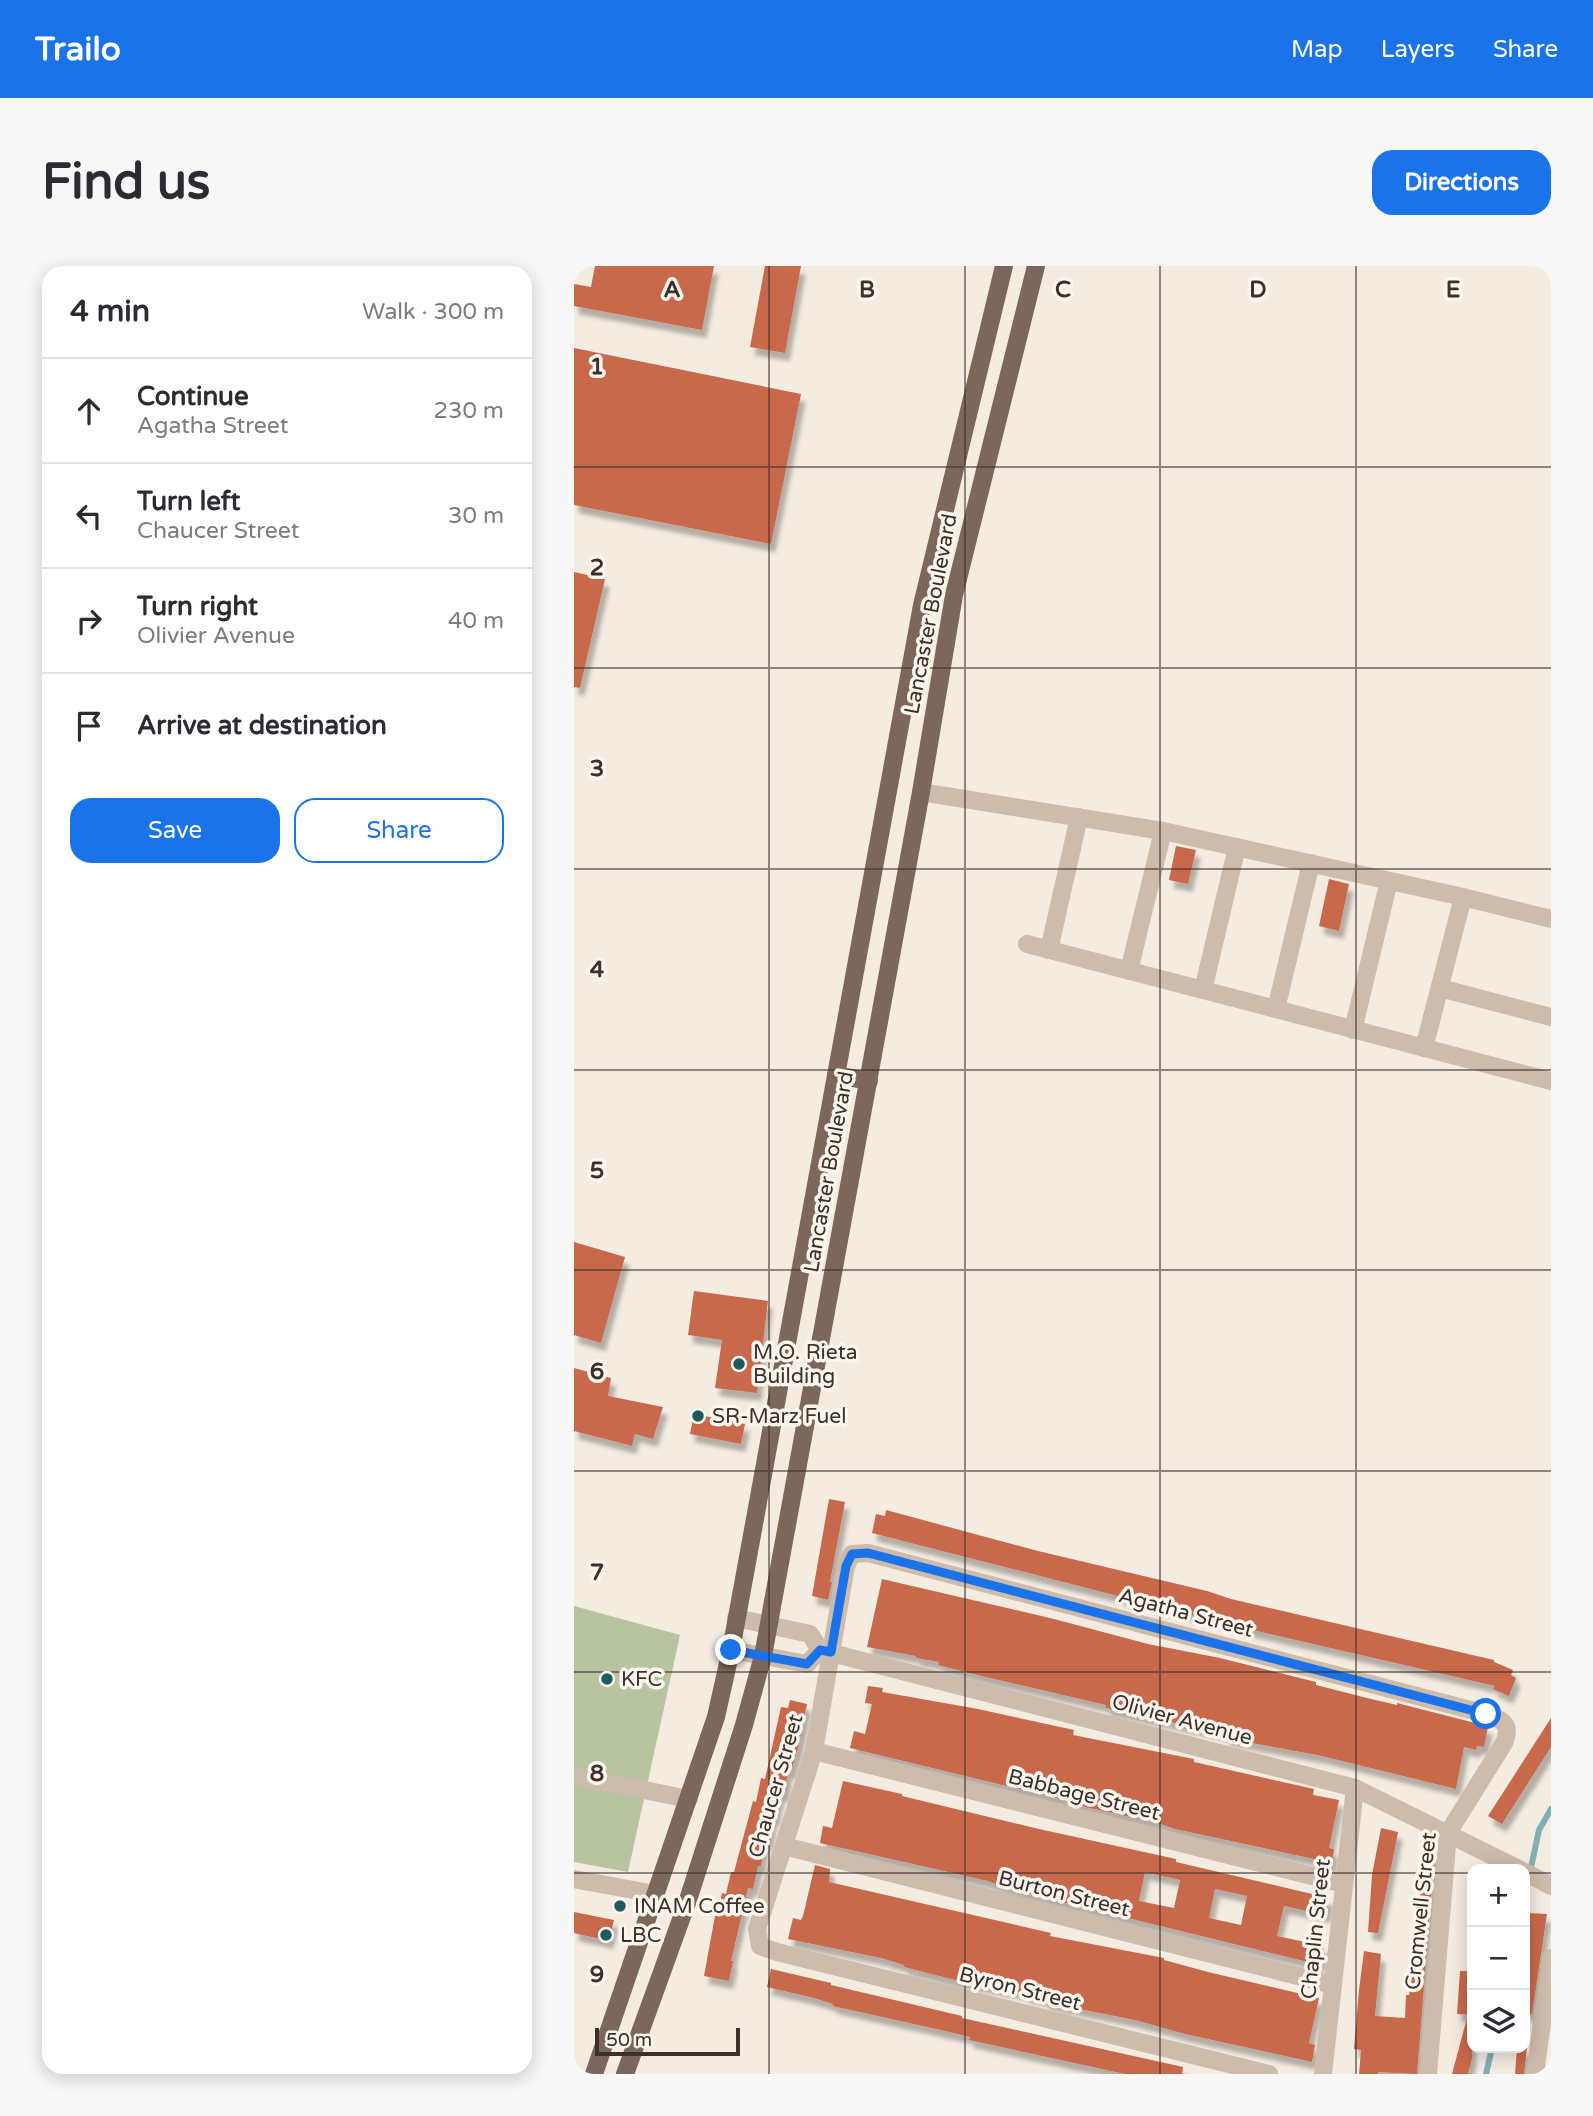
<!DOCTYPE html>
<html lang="en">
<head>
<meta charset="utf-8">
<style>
	:root { --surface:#fff; --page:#f7f7f7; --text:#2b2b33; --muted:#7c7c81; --line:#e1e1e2; --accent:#1a73e8 }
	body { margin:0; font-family:"Varela Round",sans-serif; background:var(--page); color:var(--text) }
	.controls { position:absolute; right:21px; bottom:21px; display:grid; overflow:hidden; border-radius:14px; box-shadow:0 4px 18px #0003 }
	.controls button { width:63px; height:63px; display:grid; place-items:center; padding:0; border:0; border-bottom:2px solid var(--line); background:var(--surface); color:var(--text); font:35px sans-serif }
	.scale { position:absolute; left:21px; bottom:18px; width:145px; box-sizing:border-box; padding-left:7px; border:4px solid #3b302b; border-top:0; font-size:19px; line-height:24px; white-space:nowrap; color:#3b302b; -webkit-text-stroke:5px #fbf5ee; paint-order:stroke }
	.stop { position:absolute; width:21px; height:21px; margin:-16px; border:5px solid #1a73e8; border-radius:50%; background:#fff }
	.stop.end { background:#1a73e8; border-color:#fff; box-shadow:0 2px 7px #0008 }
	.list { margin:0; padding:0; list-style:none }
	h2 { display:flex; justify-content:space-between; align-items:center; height:91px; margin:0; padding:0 28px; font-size:30px }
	h2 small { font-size:23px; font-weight:400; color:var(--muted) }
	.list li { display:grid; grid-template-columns:46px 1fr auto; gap:21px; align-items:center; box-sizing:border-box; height:105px; padding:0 28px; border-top:2px solid var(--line) }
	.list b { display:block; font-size:26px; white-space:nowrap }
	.list p { margin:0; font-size:23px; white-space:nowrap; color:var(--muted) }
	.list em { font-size:23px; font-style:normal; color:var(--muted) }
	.actions { display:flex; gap:14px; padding:21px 28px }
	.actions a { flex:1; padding:16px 0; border:2px solid var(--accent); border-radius:21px; text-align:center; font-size:24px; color:var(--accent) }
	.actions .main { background:var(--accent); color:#fff }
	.icon { flex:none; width:38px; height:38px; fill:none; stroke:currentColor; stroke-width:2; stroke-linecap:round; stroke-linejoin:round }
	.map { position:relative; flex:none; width:977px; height:1808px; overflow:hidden; border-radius:21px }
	header { display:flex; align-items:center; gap:42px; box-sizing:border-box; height:98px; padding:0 35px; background:var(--accent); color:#fff }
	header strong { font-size:33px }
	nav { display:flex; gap:38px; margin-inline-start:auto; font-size:24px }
	.intro { display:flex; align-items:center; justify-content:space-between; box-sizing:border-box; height:168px; padding:0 42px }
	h1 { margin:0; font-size:49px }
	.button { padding:18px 32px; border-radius:21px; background:var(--accent); color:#fff; font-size:24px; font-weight:700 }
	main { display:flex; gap:42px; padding:0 42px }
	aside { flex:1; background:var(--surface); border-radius:21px; box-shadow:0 4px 18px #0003 }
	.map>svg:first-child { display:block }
</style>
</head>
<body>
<header>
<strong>Trailo</strong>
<nav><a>Map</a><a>Layers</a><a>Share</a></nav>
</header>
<div class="intro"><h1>Find us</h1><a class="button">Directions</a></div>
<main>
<aside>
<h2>4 min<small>Walk · 300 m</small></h2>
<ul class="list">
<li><svg class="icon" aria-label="ahead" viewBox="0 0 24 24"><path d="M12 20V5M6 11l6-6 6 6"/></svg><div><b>Continue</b><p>Agatha Street</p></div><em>230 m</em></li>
<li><svg class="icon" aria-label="left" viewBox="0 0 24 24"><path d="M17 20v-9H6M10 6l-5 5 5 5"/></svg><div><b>Turn left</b><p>Chaucer Street</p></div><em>30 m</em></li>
<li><svg class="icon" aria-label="right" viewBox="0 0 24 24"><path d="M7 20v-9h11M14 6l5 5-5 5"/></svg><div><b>Turn right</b><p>Olivier Avenue</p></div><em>40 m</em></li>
<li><svg class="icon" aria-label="arrive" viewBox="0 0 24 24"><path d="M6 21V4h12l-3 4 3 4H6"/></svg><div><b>Arrive at destination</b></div></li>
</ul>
<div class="actions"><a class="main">Save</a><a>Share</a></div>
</aside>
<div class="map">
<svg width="977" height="1808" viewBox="0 0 977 1808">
	<defs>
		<filter id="shadow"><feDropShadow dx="4.5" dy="8" stdDeviation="2" flood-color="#0004"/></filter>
	</defs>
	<rect width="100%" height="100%" fill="#f4ebe1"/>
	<polygon fill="#b8c4a0" points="0,1340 106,1369 54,1606 0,1596"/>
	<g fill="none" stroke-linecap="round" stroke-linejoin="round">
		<g stroke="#7fb0b2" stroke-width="6">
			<polyline points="951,1630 965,1564 977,1543"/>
			<polyline points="912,1808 918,1782"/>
		</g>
	</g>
	<g fill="#c8694b" fill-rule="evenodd" filter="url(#shadow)">
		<polygon points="21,0 140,0 128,64 0,40 0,18 17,21"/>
		<polygon points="191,0 227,0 211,87 176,81"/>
		<polygon points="0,82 227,128 197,278 0,239"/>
		<polygon points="0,306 31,313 6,422 0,421"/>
		<polygon points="602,580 622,584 614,618 595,614"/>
		<polygon points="755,613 775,618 765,665 745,660"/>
		<polygon points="0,976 51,991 27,1077 0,1069"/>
		<polygon points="120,1025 194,1035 183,1127 141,1122 148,1074 114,1069"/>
		<polygon points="0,1102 37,1112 34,1130 89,1141 79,1173 61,1168 58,1180 0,1165"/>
		<polygon points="120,1148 171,1158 167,1178 116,1168"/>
		<polygon points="255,1233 271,1236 256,1316 258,1316 254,1334 238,1330"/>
		<polygon points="312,1244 464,1285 633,1325 657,1333 920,1394 920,1396 939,1404 937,1409 942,1412 935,1430 919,1423 921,1420 657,1359 298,1267 302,1248 311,1250"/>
		<polygon points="308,1313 480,1353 574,1378 646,1392 742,1416 742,1419 793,1432 823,1439 823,1437 909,1459 914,1461 910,1481 903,1480 902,1484 890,1481 882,1523 748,1490 651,1472 652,1468 532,1442 532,1439 412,1411 364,1399 365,1396 342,1392 342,1390 293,1381"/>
		<polygon points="294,1420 309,1422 308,1426 404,1443 500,1464 499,1469 620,1493 620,1496 740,1523 739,1529 765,1534 755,1582 760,1583 757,1601 739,1597 740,1593 601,1563 580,1556 511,1541 490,1534 276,1482 280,1465 291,1468 298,1438 291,1437"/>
		<polygon points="216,1434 233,1438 224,1482 217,1505 214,1505 210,1529 206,1528 201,1552 199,1552 194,1577 191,1576 187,1600 184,1600 179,1623 174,1622 157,1695 159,1695 155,1715 130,1710 141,1650 143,1650 148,1627 152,1628 157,1606 160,1606 179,1535 182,1536 187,1512 191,1513 207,1441 214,1442"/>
		<polygon points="977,1452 977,1481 928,1558 914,1550"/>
		<path d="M269 1515 328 1528V1530L465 1563 602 1593V1596L755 1632 752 1649 710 1640 703 1670 750 1680 746 1699 435 1623 414 1615 246 1577 249 1560 258 1562ZM571 1606 606 1614 600 1642 565 1635ZM641 1623 673 1630 667 1659 635 1652Z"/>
		<polygon points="807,1562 824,1566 804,1667 794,1666 798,1609"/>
		<polygon points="851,1580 861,1583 843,1808 804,1806 804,1808 785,1808 787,1784 780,1783 785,1724 790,1685 807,1688 801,1750 831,1752 832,1729 835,1729 839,1706"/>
		<polygon points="241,1599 256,1603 255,1616 477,1667 476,1670 590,1692 590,1694 634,1706 745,1732 735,1777 741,1779 738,1796 611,1768 561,1754 470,1736 471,1733 450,1729 451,1727 381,1714 330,1701 330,1699 307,1692 214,1673 219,1652 227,1654 229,1650"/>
		<polygon points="0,1646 40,1654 35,1675 0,1667"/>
		<polygon points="955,1647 973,1648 958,1748 951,1747 951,1675 953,1675"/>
		<polygon points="197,1703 257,1717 257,1719 388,1750 388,1752 609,1801 608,1808 551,1808 395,1774 396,1771 371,1765 259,1740 259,1738 240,1732 193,1721"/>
		<polygon points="886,1705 898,1705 898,1749 883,1748"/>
		<polygon points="893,1752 898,1753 898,1793 894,1808 878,1808"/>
		<polygon points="943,1782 953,1782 950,1808 941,1808"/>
	</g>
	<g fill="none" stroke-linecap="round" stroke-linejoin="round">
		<g stroke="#cdbbac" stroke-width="18">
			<polyline points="347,526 589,565 889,631 977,653"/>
			<polyline points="453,678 977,815"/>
			<polyline points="475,684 505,551"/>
			<polyline points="555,705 589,565"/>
			<polyline points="866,722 977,751"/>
			<polyline points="629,724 663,581"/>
			<polyline points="702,743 737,597"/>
			<polyline points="779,764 815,615"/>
			<polyline points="850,782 889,631"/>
			<polyline points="162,1352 236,1368 246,1384 781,1522 945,1603"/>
			<polyline points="157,1384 233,1398 246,1384"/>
			<polyline points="240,1485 770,1618"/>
			<polyline points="0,1510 115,1533"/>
			<polyline points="210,1580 759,1719"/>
			<polyline points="951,1606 977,1620"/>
			<polyline points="0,1613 81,1628"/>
			<path d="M695 1808 203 1686 186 1680 183 1663 240 1485 272 1300 278 1288 294 1287 912 1448C929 1454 938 1458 930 1477L874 1567 854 1808"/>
			<polyline points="749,1808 781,1522"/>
			<polyline points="961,1808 977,1692"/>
		</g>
		<g stroke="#7d675c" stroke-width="18">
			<polyline points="262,809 295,815"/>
			<polyline points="20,1808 142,1451 157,1384 348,339 430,0"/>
			<polyline points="51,1808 114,1634 170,1459 189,1390 347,526 380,329 462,0"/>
		</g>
	</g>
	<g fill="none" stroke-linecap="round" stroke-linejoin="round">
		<polyline stroke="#1a73e8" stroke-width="9" points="157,1384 233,1398 246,1384 257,1386 272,1300 278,1288 294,1287 912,1448"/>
	</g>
	<path fill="none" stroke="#3b302b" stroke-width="2" stroke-opacity="0.55" d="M195 0V1808M391 0V1808M586 0V1808M782 0V1808M0 201H977M0 402H977M0 603H977M0 804H977M0 1004H977M0 1205H977M0 1406H977M0 1607H898M951 1607H977"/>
	<g fill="#1f5a5e" stroke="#fbf5ee" stroke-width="2.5">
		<circle cx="165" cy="1098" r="7"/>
		<circle cx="124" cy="1150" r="7"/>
		<circle cx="33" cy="1413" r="7"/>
		<circle cx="46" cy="1640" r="7"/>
		<circle cx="32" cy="1669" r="7"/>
	</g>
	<g text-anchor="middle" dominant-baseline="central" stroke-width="7" stroke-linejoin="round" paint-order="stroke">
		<g font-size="21" fill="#3b302b" stroke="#fbf5ee">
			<text transform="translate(357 348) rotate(-79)">Lancaster Boulevard</text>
			<text transform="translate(255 906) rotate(-80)">Lancaster Boulevard</text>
			<text transform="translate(612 1347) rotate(15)">Agatha Street</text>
			<text transform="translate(608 1454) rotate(15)">Olivier Avenue</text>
			<text transform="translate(202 1520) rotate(-74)">Chaucer Street</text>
			<text transform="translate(510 1529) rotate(14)">Babbage Street</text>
			<text transform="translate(490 1628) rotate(14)">Burton Street</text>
			<text transform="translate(847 1645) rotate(-84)">Cromwell Street</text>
			<text transform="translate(742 1663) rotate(-84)">Chaplin Street</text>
			<text transform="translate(446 1723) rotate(14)">Byron Street</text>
		</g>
		<g font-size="21" fill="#3b302b" stroke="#fbf5ee" text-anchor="start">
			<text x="179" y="1086">M.O. Rieta<tspan x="179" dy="24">Building</tspan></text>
			<text x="138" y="1150">SR-Marz Fuel</text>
			<text x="47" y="1413">KFC</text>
			<text x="60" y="1640">INAM Coffee</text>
			<text x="46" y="1669">LBC</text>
		</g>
	</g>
	<g font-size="23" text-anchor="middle" font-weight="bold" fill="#3b302b" stroke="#fbf5ee" stroke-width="7" stroke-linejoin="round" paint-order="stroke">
		<text x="98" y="31">A</text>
		<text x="293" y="31">B</text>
		<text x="489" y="31">C</text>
		<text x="684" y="31">D</text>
		<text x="879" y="31">E</text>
		<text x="23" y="108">1</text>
		<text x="23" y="309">2</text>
		<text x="23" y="510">3</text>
		<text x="23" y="711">4</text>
		<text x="23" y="912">5</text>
		<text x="23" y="1113">6</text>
		<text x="23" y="1314">7</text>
		<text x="23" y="1515">8</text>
		<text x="23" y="1716">9</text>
	</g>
</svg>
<div class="controls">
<button>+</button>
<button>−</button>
<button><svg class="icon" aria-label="layers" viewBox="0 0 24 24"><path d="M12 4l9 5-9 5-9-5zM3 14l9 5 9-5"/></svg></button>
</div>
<div class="scale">50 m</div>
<div class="stop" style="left:912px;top:1448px"></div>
<div class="stop end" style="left:157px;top:1384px"></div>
</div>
</main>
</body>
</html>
